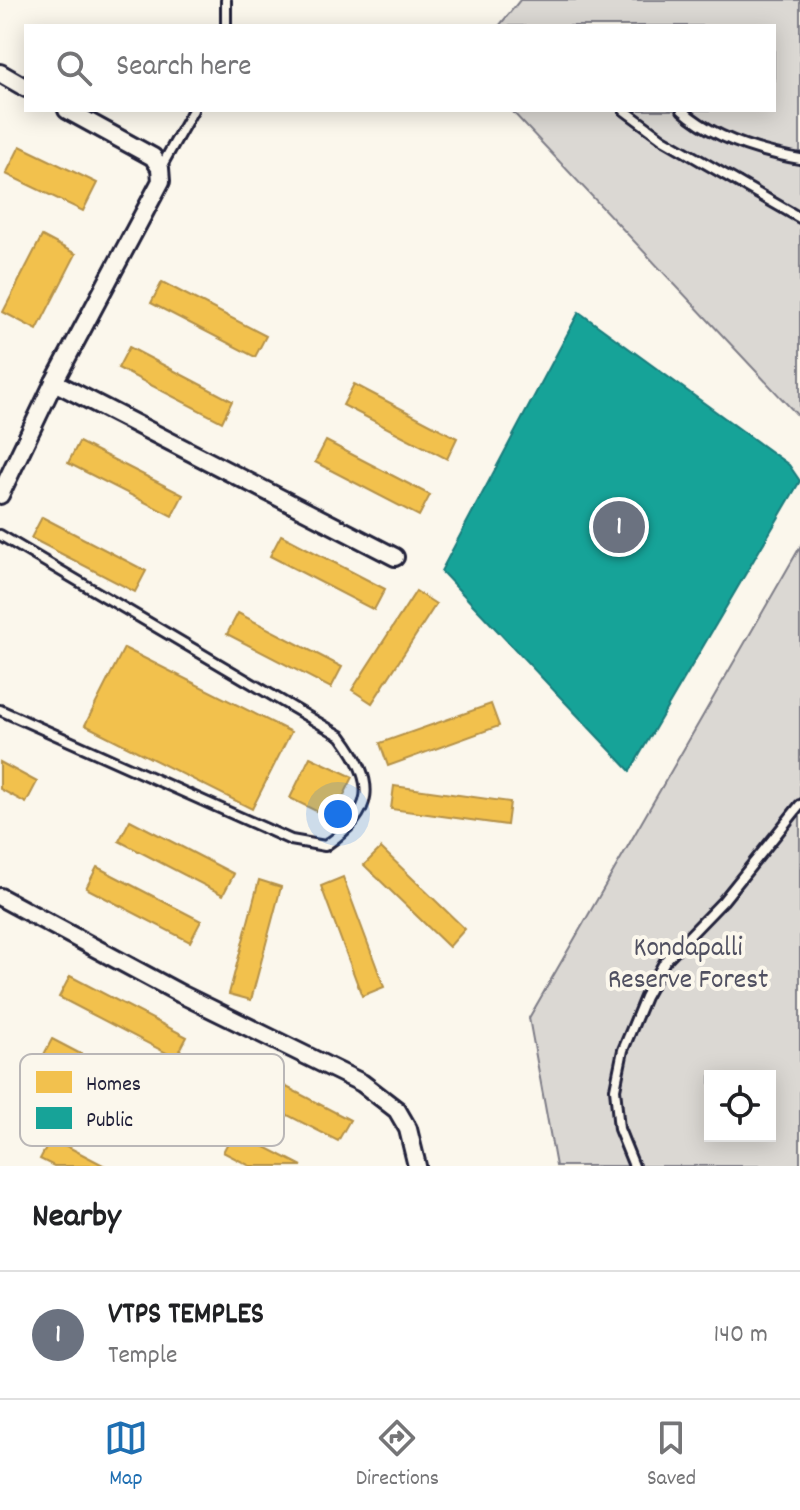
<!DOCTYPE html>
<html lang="en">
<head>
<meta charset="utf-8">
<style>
	:root { --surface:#fff; --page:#f2f2f2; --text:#202124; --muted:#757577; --line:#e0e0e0; --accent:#1f6fb2 }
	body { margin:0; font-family:Dekko,sans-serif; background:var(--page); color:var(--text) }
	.controls { position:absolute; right:24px; bottom:24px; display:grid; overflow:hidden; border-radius:0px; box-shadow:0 4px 20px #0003 }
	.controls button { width:72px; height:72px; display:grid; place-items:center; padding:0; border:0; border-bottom:2px solid var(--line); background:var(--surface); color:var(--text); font:40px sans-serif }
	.you { position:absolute; left:338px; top:814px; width:28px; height:28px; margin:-20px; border:6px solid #fff; border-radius:50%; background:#1a73e8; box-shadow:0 0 0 12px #1a73e833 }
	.badge { display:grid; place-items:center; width:52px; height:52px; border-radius:50%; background:var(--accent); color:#fff; font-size:26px; font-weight:700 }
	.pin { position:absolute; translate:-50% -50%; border:4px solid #fff; box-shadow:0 2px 8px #0006 }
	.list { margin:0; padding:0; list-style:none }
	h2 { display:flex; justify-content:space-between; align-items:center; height:104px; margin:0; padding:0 32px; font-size:34px }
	h2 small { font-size:26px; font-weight:400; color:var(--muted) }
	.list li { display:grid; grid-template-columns:52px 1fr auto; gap:24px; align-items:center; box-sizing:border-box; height:128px; padding:0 32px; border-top:2px solid var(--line) }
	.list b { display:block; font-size:30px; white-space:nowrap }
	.list p { margin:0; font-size:26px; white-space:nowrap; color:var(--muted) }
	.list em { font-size:26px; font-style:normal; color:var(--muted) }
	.icon { flex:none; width:44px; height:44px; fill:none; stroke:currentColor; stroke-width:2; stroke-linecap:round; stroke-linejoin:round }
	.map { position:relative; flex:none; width:800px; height:1166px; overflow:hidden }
	.search { position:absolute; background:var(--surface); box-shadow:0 4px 20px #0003; left:24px; right:24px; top:24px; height:88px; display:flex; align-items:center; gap:20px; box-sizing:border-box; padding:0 28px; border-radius:0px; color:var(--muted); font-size:30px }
	.sheet { height:232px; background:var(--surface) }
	nav { display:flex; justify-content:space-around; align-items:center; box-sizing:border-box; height:112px; border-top:2px solid var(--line); background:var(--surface); font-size:22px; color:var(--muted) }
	nav a { display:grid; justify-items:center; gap:4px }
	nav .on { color:var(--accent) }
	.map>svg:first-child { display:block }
</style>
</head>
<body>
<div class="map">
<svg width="800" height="1166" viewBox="0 0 800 1166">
	<rect width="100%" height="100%" fill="#fbf7ec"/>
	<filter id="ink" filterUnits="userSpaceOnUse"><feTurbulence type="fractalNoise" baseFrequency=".0125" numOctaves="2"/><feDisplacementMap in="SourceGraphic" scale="16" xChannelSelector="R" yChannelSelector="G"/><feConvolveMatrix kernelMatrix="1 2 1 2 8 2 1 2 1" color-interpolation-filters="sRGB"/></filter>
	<g filter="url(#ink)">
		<g fill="#dbd8d3" stroke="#7e7d87" stroke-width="2" fill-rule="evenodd">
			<polygon points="520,0 800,0 800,418 511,110 774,110 774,26 499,26"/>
			<path d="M800 547V1166H556L529 1018ZM710 1076H770V1136H710Z"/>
		</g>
		<g fill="#f2c14e" stroke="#b49148" stroke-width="2">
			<polygon points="20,146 97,183 83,211 6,174"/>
			<polygon points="42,236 76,254 37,330 3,312"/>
			<polygon points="162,282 266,336 255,357 151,303"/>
			<polygon points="129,347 232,401 222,422 118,368"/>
			<polygon points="354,384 457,438 447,459 343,405"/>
			<polygon points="326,441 430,495 419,516 315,462"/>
			<polygon points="79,442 183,495 172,516 68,463"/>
			<polygon points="42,517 146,571 135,592 31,538"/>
			<polygon points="281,535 385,589 374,610 270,556"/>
			<polygon points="416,591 436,604 372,703 352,690"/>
			<polygon points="238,613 342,667 331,688 227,634"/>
			<polygon points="124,648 291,732 252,809 85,725"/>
			<polygon points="491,704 499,726 388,766 380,743"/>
			<polygon points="310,757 353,777 332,819 290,798"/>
			<polygon points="0,762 37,782 26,803 0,789"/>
			<polygon points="394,786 510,802 507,825 391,809"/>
			<polygon points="130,820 234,874 223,895 119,841"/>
			<polygon points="381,848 465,929 449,947 364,865"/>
			<polygon points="97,867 201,921 190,942 86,888"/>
			<polygon points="343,877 384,987 362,996 321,886"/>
			<polygon points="259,880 281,887 251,1000 229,994"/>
			<polygon points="70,976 187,1037 176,1058 59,997"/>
			<polygon points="52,1039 169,1100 157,1121 41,1060"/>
			<polygon points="246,1066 350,1120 338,1141 235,1088"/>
			<polygon points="234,1131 302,1166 250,1166 223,1152"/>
			<polygon points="51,1138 105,1166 54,1166 40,1159"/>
		</g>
		<polygon fill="#17a398" stroke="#1a7c7c" stroke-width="2" points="579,312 789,465 800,481 630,771 441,571"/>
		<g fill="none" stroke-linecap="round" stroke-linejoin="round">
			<g stroke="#22223b" stroke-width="14">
				<g id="service">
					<polyline points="226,26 226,0"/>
					<polyline points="624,110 663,139 800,218"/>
					<path d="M682 110C713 138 760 152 800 159"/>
					<polyline points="161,167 193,110"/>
					<path d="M0 535 341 736C377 784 375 811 325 846L291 840 0 710"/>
					<polyline points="634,1166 619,1129 615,1089 623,1050 645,997 665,961 723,901 800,805"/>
				</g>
			</g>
			<g stroke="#22223b" stroke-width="22">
				<g id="minor">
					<polyline points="0,73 26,88"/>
					<polyline points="54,382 395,557"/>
					<polyline points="0,495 54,382 161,181 160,168 153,157 67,110"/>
					<polyline points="0,897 181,994 362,1083 397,1110 408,1129 417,1166"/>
				</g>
			</g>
			<use href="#service" stroke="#fbf7ec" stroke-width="8"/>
			<use href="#minor" stroke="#fbf7ec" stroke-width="16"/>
		</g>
	</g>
	<g text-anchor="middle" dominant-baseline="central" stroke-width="8" stroke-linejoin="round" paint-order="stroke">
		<g font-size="28" fill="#505061" stroke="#fbf7ec">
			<text x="688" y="950">Kondapalli<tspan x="688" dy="32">Reserve Forest</tspan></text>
		</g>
	</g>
	<rect x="20" y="1054" width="264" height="92" rx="12" fill="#fbf7ec" stroke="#bab7b7" stroke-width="2"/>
	<rect x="36" y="1071" width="36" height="22" fill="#f2c14e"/>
	<rect x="36" y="1107" width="36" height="22" fill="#17a398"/>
	<g font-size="22" fill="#22223b">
		<text x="86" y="1090">Homes</text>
		<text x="86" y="1126">Public</text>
	</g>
</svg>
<div class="controls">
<button><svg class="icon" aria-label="locate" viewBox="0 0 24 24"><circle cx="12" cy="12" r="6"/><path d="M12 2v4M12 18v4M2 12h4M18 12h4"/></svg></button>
</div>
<div class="you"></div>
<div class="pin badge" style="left:619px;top:527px;background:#6b7280">1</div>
<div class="search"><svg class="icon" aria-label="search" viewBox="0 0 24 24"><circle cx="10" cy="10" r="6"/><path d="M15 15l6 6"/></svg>Search here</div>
</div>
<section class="sheet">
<h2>Nearby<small></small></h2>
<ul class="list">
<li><span class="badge" style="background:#6b7280">1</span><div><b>VTPS TEMPLES</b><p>Temple</p></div><em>140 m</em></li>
</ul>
</section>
<nav>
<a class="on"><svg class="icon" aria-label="map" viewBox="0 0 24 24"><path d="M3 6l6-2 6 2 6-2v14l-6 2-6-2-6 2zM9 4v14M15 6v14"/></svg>Map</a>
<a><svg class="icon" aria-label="directions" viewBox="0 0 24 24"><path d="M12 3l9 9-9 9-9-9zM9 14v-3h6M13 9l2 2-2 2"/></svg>Directions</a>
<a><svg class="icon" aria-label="saved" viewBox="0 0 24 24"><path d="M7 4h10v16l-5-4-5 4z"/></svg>Saved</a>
</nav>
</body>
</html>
